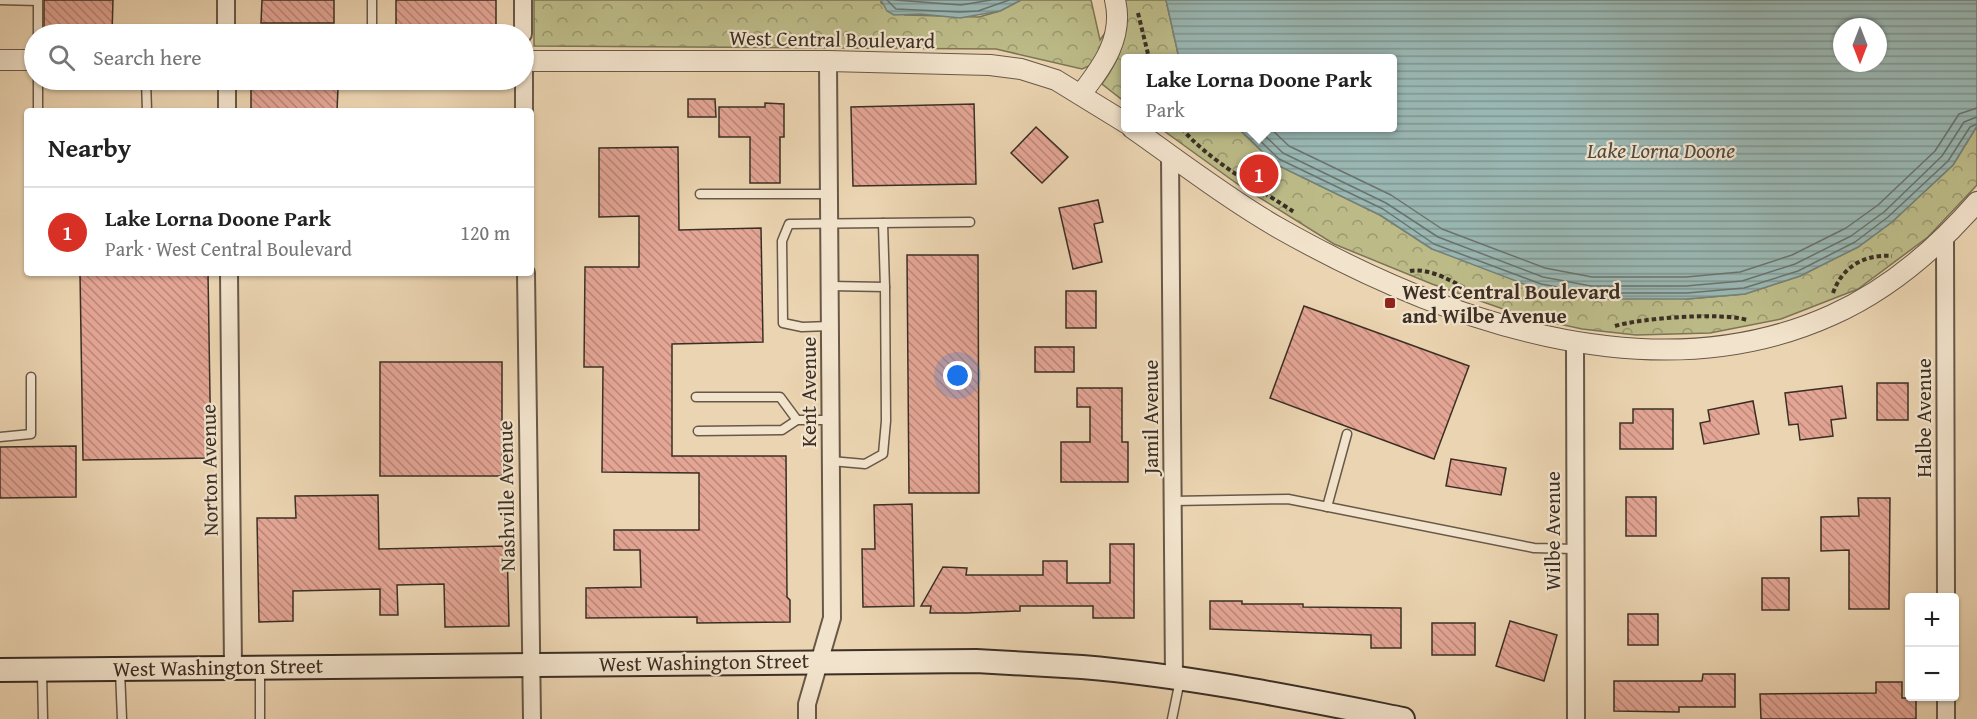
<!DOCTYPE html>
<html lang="en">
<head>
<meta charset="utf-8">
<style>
	:root { --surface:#fff; --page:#f2f2f2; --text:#222; --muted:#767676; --line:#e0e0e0; --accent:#d93025 }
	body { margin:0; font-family:"Gentium Book Plus",serif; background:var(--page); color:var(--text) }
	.controls { position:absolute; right:18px; bottom:18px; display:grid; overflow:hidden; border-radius:6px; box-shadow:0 2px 4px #0004 }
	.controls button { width:54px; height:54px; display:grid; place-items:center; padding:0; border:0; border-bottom:2px solid var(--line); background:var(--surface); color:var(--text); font:30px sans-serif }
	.compass { position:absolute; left:1833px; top:18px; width:54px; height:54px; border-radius:50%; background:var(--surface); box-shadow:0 2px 4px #0004; rotate:180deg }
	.you { position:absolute; left:958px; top:376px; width:21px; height:21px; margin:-15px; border:4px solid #fff; border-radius:50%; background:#1a73e8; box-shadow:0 0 0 9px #1a73e833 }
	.badge { display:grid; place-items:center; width:39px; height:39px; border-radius:50%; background:var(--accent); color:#fff; font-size:20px; font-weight:700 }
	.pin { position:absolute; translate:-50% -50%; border:3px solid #fff; box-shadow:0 2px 6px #0006 }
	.popup { position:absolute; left:1121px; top:54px; width:276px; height:78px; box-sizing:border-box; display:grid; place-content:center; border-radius:6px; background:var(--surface); filter:drop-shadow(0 2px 4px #0005); font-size:20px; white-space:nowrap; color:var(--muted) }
	.popup b { font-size:22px; color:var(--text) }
	.popup::after { content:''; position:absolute; left:50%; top:100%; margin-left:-12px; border:12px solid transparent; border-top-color:var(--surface) }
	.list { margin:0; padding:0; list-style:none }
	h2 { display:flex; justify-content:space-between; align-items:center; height:78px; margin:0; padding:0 24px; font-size:26px }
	h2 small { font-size:20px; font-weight:400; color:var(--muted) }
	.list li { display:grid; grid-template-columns:39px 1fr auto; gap:18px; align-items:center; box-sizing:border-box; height:90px; padding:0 24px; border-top:2px solid var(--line) }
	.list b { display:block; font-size:22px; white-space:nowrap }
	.list p { margin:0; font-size:20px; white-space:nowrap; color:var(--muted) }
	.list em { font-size:20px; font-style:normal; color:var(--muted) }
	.icon { flex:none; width:33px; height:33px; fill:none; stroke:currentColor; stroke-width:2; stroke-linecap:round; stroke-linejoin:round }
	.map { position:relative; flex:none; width:1977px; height:719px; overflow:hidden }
	.search { position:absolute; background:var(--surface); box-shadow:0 2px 4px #0004; left:24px; top:24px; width:510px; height:66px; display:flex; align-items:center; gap:15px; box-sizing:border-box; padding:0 21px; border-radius:33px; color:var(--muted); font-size:22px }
	.panel { position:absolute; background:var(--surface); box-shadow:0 2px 4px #0004; left:24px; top:108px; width:510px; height:168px; border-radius:6px }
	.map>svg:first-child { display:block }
</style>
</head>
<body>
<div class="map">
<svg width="1977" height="719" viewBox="0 0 1977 719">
	<defs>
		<pattern id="forest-crowns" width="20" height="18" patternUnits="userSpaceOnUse" patternTransform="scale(1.5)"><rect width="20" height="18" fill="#bcbb88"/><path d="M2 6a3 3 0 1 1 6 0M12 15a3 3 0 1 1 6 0" fill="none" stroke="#9a986f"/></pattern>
		<pattern id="water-rules" width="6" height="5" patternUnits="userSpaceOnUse" patternTransform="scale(1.5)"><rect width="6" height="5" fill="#9ab7b3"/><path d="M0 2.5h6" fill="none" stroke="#7f9591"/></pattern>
		<pattern id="building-back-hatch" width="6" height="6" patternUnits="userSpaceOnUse" patternTransform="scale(1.5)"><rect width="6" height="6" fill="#e4a595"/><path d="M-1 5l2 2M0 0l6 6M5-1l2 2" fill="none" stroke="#ba8779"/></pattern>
	</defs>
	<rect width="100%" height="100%" fill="#ebd4b1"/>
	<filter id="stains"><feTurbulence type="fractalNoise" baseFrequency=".00333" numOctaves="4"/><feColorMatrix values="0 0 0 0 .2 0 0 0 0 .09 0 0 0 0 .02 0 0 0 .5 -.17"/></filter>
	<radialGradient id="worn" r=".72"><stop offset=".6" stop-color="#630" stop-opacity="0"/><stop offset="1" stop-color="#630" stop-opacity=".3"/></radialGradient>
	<g fill="url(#forest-crowns)" stroke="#7c7556" stroke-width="1.5">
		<polygon points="534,0 881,0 881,3 905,15 979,17 1000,11 1021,0 1091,0 1100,40 1110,26 1096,63 1082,69 996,49 534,46"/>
		<path d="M1124 0H1166L1179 58H1126L1125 102 1102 84C1121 58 1130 33 1124 0Z"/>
		<polygon points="1977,126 1977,185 1928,237 1858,289 1781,319 1710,333 1636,335 1582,329 1523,316 1432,284 1334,244 1236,183 1160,128 1238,128 1275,164 1380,215 1432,249 1687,299 1745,294 1800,276 1858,247 1892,222 1953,165"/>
	</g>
	<g fill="url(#water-rules)" stroke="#74817a" stroke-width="1.5" fill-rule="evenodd">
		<polygon points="881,0 1021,0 1000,11 960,18 921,14 894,15 887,11"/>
		<path d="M1166 0H1977V126L1953 165 1892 222 1858 247 1800 276 1745 294 1687 299H1590L1540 290 1432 249 1380 215 1275 164 1238 128H1392V58H1179ZM1842 27H1878V63H1842Z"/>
	</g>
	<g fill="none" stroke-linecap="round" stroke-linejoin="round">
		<g stroke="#6a736c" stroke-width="1.5">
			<polyline points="887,0 896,9 960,12 978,11 1009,0"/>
			<polyline points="895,0 961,5 991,0"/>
			<polyline points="1247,128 1279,159 1383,209 1434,244 1541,284 1591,293 1687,293 1744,288 1798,271 1855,242 1888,217 1948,161 1970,127 1977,124"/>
			<polyline points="1257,128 1283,153 1386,203 1438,237 1543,277 1591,286 1686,286 1742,281 1795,264 1851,236 1884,212 1942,156 1964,122 1977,117"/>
			<polyline points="1270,128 1289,146 1391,195 1442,229 1545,268 1592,277 1686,277 1740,272 1792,255 1846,228 1878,205 1935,151 1959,114 1977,108"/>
		</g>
	</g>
	<g fill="url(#building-back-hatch)" stroke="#3b2f25" stroke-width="1.5">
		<polygon points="44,0 113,0 112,34 44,34"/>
		<polygon points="262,0 334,0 334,23 261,23"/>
		<rect x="396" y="0" width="100" height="34"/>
		<polygon points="251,87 338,88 337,111 251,111"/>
		<polygon points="688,99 715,99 716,117 688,117"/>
		<polygon points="765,103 784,104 784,137 780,137 780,183 750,183 750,137 719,137 719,107 765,107"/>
		<polygon points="974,104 976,184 853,186 851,107"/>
		<polygon points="1036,127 1068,157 1042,183 1011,153"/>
		<polygon points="678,147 679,230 761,228 763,342 672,344 672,456 786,456 787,597 790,600 790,622 697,623 697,617 586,618 586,588 641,587 640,550 614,550 614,530 699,530 699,473 602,472 603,367 584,367 585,267 639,267 639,216 599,217 599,148"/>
		<polygon points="1098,200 1103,222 1094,224 1102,262 1073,269 1059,208"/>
		<polygon points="907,255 978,255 979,493 909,493"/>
		<polygon points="80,273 208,273 211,458 83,460"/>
		<rect x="1066" y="291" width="30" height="37"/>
		<polygon points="1304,306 1469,366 1434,459 1270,398"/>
		<rect x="1035" y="347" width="39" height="25"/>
		<rect x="380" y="362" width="122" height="114"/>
		<rect x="1877" y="383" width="31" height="37"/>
		<polygon points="1842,386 1846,418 1831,420 1833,436 1800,440 1798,424 1789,425 1785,393"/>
		<polygon points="1077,388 1122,388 1122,442 1128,442 1128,482 1061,482 1061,442 1090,442 1090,407 1077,407"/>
		<polygon points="1753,401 1759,434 1704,444 1700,423 1710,421 1708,410"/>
		<polygon points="1633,409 1673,409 1673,449 1620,449 1620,423 1633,423"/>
		<polygon points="76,446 76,497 0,498 0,447"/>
		<polygon points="1451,459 1506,468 1501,495 1446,486"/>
		<polygon points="378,495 379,549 507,546 509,626 445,627 444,584 397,585 398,615 380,615 380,589 293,591 293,621 259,622 257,518 296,518 295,496"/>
		<rect x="1626" y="497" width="30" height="39"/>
		<polygon points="1858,498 1890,498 1889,609 1849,609 1849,550 1821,551 1821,517 1859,516"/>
		<polygon points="912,504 914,606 863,607 862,549 875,549 874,505"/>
		<polygon points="1110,544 1134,544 1134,618 1093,618 1093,606 1020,606 1020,611 966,613 930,613 931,606 921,606 943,567 967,568 966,575 1043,575 1043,561 1067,561 1067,583 1110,583"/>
		<rect x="1762" y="578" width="27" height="32"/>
		<polygon points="1210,601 1242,601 1242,604 1303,604 1303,607 1401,608 1401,648 1371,648 1371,635 1210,629"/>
		<rect x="1628" y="614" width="30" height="31"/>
		<polygon points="1510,621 1557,635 1544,681 1496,666"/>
		<rect x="1432" y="623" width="43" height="32"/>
		<polygon points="1703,674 1735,674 1735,707 1679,707 1679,712 1614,711 1614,681 1702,681"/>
		<polygon points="1876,682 1902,682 1902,698 1916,698 1916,719 1761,719 1760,694 1876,693"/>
	</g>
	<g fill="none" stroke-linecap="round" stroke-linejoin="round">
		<g stroke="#675848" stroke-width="11">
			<g id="service">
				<polyline points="0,0 38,1"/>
				<polyline points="38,0 38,34"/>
				<polyline points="372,34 372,0"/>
				<polyline points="146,80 147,111"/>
				<polyline points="38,111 38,80"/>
				<polyline points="700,194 829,194"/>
				<polyline points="883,223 885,287"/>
				<polyline points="830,286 885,287 886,421 883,454 865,464 831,461"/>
				<polyline points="830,326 802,327 783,323 782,241 789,224 970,222"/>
				<polyline points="696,397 780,397 797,420"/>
				<polyline points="698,431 782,430 797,420 831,420"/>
				<polyline points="0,437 31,434 31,377"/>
				<polyline points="1173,501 1288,499 1534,548 1574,549"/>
				<polyline points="1327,507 1347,434"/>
				<polyline points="120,671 122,719"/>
				<polyline points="42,672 43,719"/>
				<polyline points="260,719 260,668"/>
				<polyline points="1172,719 1180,680"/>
			</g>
		</g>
		<g stroke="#675848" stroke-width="20">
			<g id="minor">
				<polyline points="226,0 226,34"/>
				<polyline points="523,0 523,34"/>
				<polyline points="524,54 524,111"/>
				<polyline points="227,80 227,111"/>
				<polyline points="1170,155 1174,679"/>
				<polyline points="1945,239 1946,598"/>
				<polyline points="229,273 233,666"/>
				<polyline points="526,273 532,719"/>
				<polyline points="1575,343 1576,719"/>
				<polyline points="1946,696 1946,719"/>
				<polyline points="807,719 807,704 832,618 828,61"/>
			</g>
		</g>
		<g stroke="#675848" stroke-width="22">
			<g id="tertiary">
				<polyline points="0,60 34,60"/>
				<polyline points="524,61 828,61 990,65 1021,69 1056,80 1126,123"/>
				<path d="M1081 94C1103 66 1124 37 1115 0"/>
				<path d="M1132 128C1179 161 1227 198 1277 227 1439 319 1651 397 1832 315 1888 290 1937 248 1977 202"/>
			</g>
		</g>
		<g stroke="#3b2f25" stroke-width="26">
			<path id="secondary" d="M0 670 976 661C1011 663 1047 665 1082 667 1190 676 1297 698 1403 719"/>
		</g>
		<g stroke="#3b2f25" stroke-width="4" stroke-dasharray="4.5 3" stroke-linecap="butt">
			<polyline points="1138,13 1149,58"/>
			<path d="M1182 128C1202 156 1264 192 1294 212"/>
			<path d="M1410 271C1430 267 1455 283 1472 292"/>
			<path d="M1833 293C1842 267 1864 254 1892 256"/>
			<path d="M1615 326C1641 318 1722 312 1747 320"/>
		</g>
		<use href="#service" stroke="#f2e3cc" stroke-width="8"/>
		<use href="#minor" stroke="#f2e3cc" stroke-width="16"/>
		<use href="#tertiary" stroke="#f2e3cc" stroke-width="20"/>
		<use href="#secondary" stroke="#f2e3cc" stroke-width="22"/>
	</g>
	<rect fill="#8f2418" stroke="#f2e3cc" stroke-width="2" x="1384" y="297" width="12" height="12" rx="3"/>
	<g text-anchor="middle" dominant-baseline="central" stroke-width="4.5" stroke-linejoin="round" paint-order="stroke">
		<g font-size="21" fill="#3b2f25" stroke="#f2e3cc">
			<text transform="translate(832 39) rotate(1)">West Central Boulevard</text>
			<text transform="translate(808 392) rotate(-90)">Kent Avenue</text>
			<text transform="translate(1150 417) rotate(-90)">Jamil Avenue</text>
			<text transform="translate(1923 418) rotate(-90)">Halbe Avenue</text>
			<text transform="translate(209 470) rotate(-91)">Norton Avenue</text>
			<text transform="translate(506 496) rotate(-91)">Nashville Avenue</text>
			<text transform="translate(1552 531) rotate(-90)">Wilbe Avenue</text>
			<text transform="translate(704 662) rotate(-1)">West Washington Street</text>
			<text transform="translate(218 667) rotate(-1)">West Washington Street</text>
		</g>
		<g font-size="21" font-weight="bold" fill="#3b2f25" stroke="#f2e3cc" text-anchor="start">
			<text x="1402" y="291">West Central Boulevard<tspan x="1402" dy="24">and Wilbe Avenue</tspan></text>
		</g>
		<g font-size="22" font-style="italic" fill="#4e4a41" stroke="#f2e3cc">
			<text x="1661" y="150">Lake Lorna Doone</text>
		</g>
	</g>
	<rect width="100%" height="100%" filter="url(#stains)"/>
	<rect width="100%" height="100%" fill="url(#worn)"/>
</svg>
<div class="controls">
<button>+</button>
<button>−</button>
</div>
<svg class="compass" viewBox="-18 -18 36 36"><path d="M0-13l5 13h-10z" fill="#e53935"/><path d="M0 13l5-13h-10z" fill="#767676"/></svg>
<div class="you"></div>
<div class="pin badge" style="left:1259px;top:174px">1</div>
<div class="popup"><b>Lake Lorna Doone Park</b>Park</div>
<div class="search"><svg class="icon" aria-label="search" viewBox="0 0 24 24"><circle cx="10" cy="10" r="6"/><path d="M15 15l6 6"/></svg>Search here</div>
<section class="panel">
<h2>Nearby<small></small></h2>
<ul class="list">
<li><span class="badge">1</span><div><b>Lake Lorna Doone Park</b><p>Park · West Central Boulevard</p></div><em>120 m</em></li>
</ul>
</section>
</div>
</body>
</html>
